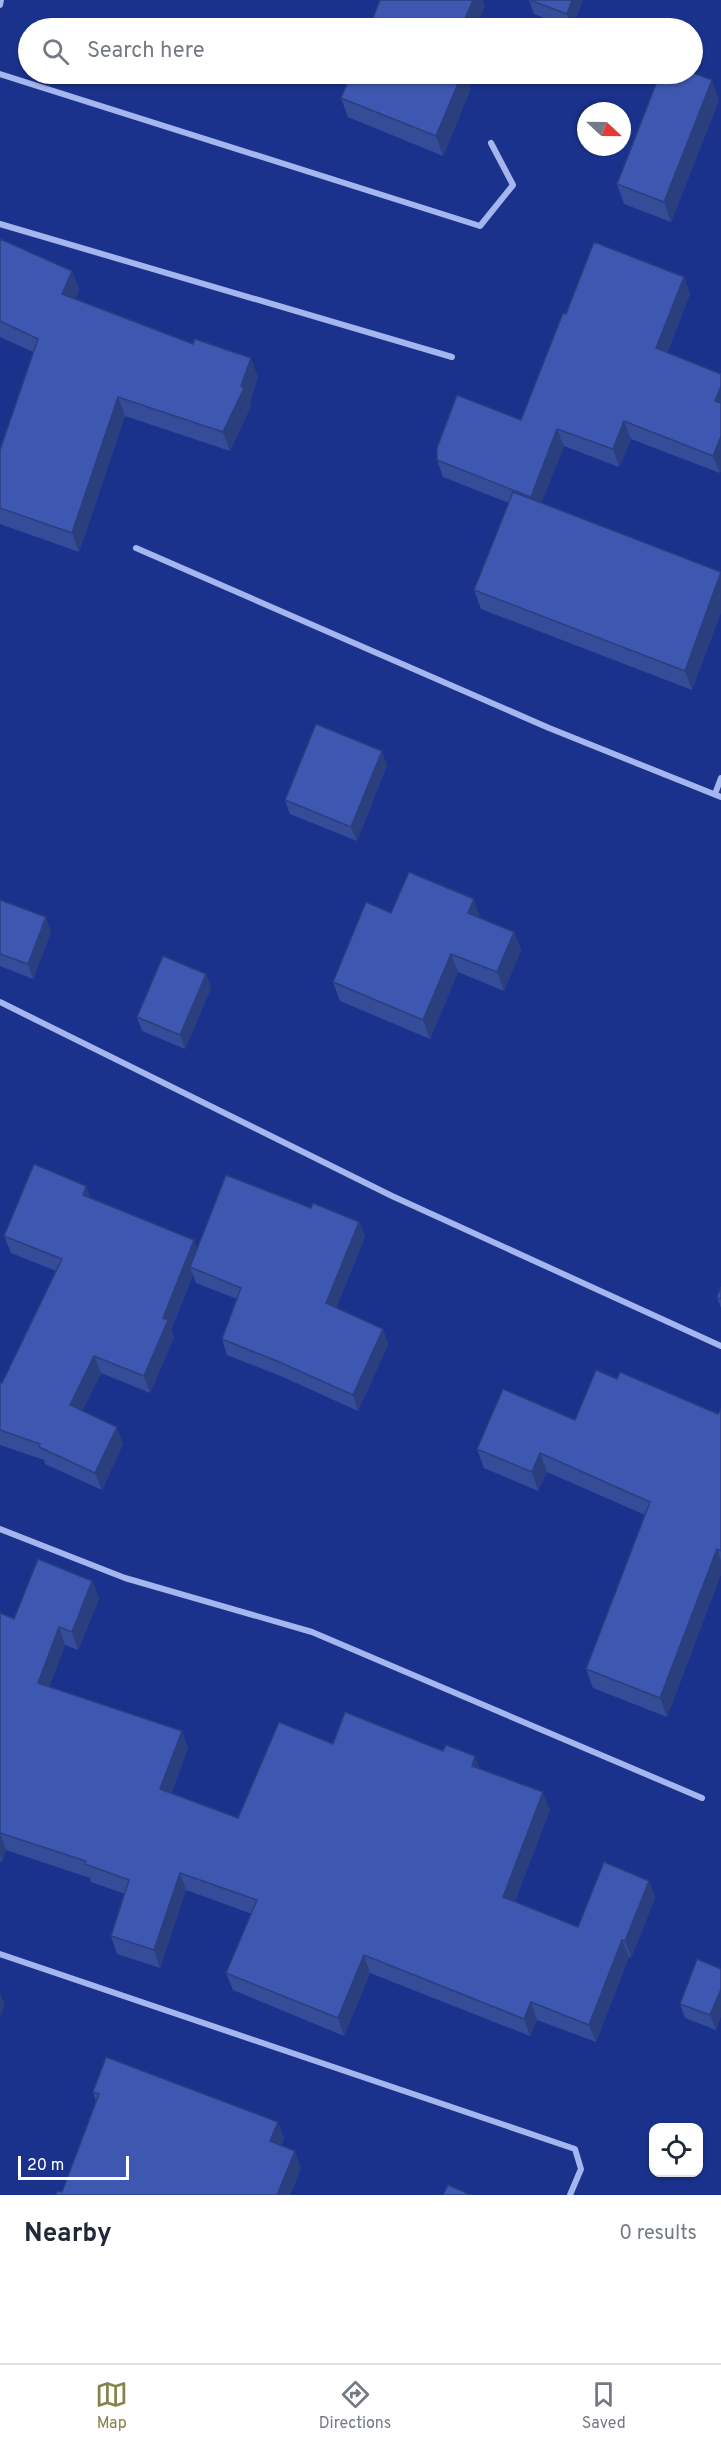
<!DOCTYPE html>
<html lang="en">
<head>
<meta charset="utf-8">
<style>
	:root { --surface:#fff; --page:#f6f6f7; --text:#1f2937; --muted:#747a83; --line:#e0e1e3; --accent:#84844a }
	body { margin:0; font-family:Overpass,sans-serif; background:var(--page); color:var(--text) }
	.controls { position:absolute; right:18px; bottom:18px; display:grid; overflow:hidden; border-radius:12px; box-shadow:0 2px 4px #0004 }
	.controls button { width:54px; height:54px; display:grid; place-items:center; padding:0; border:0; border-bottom:2px solid var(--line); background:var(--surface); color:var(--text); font:30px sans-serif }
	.compass { position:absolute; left:577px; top:102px; width:54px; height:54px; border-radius:50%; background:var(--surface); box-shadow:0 2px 4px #0004; rotate:112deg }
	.scale { position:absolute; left:18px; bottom:15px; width:111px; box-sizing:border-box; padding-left:6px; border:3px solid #fff; border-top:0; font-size:16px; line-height:21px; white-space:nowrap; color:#fff; -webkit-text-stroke:4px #1a328c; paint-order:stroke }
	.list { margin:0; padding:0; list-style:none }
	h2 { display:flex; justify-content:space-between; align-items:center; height:78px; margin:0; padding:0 24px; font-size:26px }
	h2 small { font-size:20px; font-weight:400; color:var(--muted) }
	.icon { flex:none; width:33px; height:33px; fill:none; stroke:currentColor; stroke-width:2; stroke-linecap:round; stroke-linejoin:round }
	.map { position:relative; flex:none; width:721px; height:2195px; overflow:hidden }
	.search { position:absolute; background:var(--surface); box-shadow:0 2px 4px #0004; left:18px; right:18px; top:18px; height:66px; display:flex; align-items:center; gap:15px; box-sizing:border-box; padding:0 21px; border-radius:33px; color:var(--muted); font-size:22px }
	.sheet { height:168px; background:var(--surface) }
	nav { display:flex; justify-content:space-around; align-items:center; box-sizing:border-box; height:84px; border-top:2px solid var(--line); background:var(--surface); font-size:16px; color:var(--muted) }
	nav a { display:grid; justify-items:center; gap:3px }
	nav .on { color:var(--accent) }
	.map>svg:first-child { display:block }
</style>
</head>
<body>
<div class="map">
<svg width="721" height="2195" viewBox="0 0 721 2195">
	<rect width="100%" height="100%" fill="#1a328c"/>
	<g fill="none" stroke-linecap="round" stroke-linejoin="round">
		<g stroke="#a5b6ee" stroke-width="6">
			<polyline points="0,5 1,0"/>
			<polyline points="0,74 480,226 513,185 491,143"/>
			<polyline points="0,224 452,357"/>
			<polyline points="136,548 549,728 721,797"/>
			<polyline points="715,794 721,778"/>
			<polyline points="0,1002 392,1196 721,1346"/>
			<polyline points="0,1529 125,1578 312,1632 702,1798"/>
			<polyline points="0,1954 575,2149 581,2169 570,2195"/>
		</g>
	</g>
	<g fill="#354c99">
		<polygon points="529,0 583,0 572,28 534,14"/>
		<polygon points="471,88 443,156 348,117 341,98"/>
		<polygon points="719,100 671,222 624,204 617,184"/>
		<polygon points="0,239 72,271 79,290 75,299 258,377 250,401 251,406 230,451 125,416 79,552 0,524 0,450 33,352 0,337"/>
		<polygon points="684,277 690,294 667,353 721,374 721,470 720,473 631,439 619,467 564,446 541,503 721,572 721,612 692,690 481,609 474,590 509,503 443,477 437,460 521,420 566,314"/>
		<polygon points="387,765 357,841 290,814 285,800"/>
		<polygon points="0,900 51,932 33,979 0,966"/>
		<polygon points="391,913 480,918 514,932 521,950 504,991 458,972 430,1039 340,1001 333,982"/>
		<polygon points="206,974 211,988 185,1049 142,1031 137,1017"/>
		<polygon points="91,1199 197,1249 311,1208 359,1222 365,1237 336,1308 383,1329 388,1345 358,1411 283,1377 227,1355 222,1339 237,1299 196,1283 193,1275 171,1330 174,1337 150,1393 101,1373 82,1411 123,1444 102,1490 45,1464 44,1460 0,1445 0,1382 2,1383 56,1271 11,1253 4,1236"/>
		<polygon points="721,1287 721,1308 717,1297"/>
		<polygon points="617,1379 718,1414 721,1409 721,1574 667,1717 593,1688 586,1669 645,1515 547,1472 538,1491 484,1468 477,1449 575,1420"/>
		<polygon points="92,1581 99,1599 78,1650 65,1645 49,1687 182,1731 188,1748 171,1794 238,1818 333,1744 480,1769 550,1810 515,1901 578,1927 649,1881 655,1898 631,1958 629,1957 596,2042 537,2020 530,2036 370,1973 344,2036 233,1990 226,1973 252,1914 186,1890 160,1968 117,1954 111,1936 125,1894 91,1882 90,1878 6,1850 2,1862 0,1861 0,1613 14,1619"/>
		<polygon points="721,1969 721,2016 716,2030 685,2018 680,2004"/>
		<polygon points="93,2092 278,2122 284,2139 281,2146 301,2168 290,2195 56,2195 62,2192 96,2102"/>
	</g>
	<g fill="#2b3e7d">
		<polygon points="473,0 483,0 485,6 476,28 461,28"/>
		<polygon points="572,0 583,0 572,28 567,14"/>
		<polygon points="462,74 465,74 471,88 443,156 436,136"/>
		<polygon points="712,80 719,100 671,222 664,202"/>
		<polygon points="72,271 79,290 69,313 62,294"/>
		<polygon points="684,277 690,294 662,365 656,348"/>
		<polygon points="251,358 258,377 250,401 251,406 230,451 223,432 241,386"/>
		<polygon points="721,386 721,417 715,401"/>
		<polygon points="118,397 125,416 79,552 72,533"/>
		<polygon points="624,421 631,439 619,467 613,449"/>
		<polygon points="557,429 564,446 537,514 531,497"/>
		<polygon points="721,436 721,470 720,473 713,456"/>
		<polygon points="721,573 721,612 692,690 685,671"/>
		<polygon points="382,751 387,765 357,841 351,827"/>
		<polygon points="474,899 480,918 468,913"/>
		<polygon points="46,917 51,932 33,979 28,964"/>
		<polygon points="514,932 521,950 504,991 497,972"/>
		<polygon points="451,954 458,972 430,1039 423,1020"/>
		<polygon points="206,974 211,988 185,1049 180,1035"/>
		<polygon points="86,1186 93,1204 83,1195"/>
		<polygon points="359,1222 365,1237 332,1319 326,1303"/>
		<polygon points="194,1240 200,1257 190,1267 193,1275 171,1330 174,1337 150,1393 144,1376 163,1318"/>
		<polygon points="383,1329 388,1345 358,1411 353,1395"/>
		<polygon points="94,1356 101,1373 77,1422 70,1405"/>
		<polygon points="117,1427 123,1444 102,1490 95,1473"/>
		<polygon points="540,1453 547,1472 538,1491 532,1472"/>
		<polygon points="717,1549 721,1561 721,1574 667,1717 660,1698"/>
		<polygon points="92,1581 99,1599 78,1650 72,1632"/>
		<polygon points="59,1627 65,1645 44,1701 38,1683"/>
		<polygon points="182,1731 188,1748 166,1807 160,1789"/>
		<polygon points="475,1756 482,1774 472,1766"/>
		<polygon points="543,1792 550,1810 510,1914 503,1897"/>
		<polygon points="0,1833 6,1850 2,1862 0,1855"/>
		<polygon points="180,1873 186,1890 160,1968 154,1950"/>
		<polygon points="649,1881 655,1898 631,1958 625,1941"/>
		<polygon points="622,1940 629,1957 596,2042 589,2025"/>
		<polygon points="364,1955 370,1973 344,2036 338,2018"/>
		<polygon points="721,1989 721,2016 716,2030 710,2015"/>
		<polygon points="0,1992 5,2005 0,2017"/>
		<polygon points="531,2002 537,2020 530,2036 524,2019"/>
		<polygon points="278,2122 284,2139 276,2158 270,2141"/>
		<polygon points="295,2151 301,2168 290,2195 277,2195"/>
	</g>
	<g fill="#3e58b2" stroke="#2b3e7d" stroke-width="1.5">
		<polygon points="380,0 473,0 461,28 369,28"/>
		<polygon points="530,0 572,0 567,14"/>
		<polygon points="693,73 712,80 664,202 617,184 660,74"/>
		<polygon points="351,74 462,74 436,136 341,98"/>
		<polygon points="0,239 72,271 62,294 193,344 195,339 251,358 241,386 244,388 223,432 118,397 72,533 0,508 0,450 38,339 0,321"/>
		<polygon points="594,242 684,277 656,348 721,374 721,386 715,401 721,403 721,436 713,456 624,421 613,449 557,429 531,497 437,460 437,448 457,395 521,420 563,313 566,314"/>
		<polygon points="513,492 721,572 685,671 474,590"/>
		<polygon points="316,724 382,751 351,827 285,800"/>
		<polygon points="409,872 474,899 468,913 514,932 497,972 451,954 423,1020 333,982 366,902 391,913"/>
		<polygon points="0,900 46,917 28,964 0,954"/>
		<polygon points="163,956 206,974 180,1035 137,1017"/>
		<polygon points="34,1164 86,1186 83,1195 194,1240 163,1318 168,1320 144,1376 94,1356 70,1405 117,1427 95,1473 39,1447 40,1444 0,1430 0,1382 2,1383 62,1259 4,1236"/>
		<polygon points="226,1175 311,1208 313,1203 359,1222 326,1303 383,1329 353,1395 277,1361 222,1339 241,1288 190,1267"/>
		<polygon points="721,1287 721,1299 717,1297"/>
		<polygon points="596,1370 617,1379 620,1372 718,1414 721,1409 721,1551 717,1549 660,1698 586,1669 650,1502 540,1453 532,1472 477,1449 503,1389 575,1420"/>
		<polygon points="38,1559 92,1581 72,1632 59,1627 38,1683 182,1731 160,1789 238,1818 279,1722 333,1744 345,1712 443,1751 446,1745 475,1756 472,1766 543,1792 503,1897 578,1927 604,1862 649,1881 625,1941 622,1940 589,2025 531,2002 524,2019 364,1955 338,2018 226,1973 257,1900 180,1873 154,1950 111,1936 129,1880 85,1864 86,1861 0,1833 0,1613 14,1619"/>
		<polygon points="697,1959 721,1969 721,1989 710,2015 680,2004"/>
		<polygon points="106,2057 278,2122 270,2141 295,2151 277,2195 56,2195 57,2191 62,2192 99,2094 93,2092"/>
		<polygon points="448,2185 471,2195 443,2195"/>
	</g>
</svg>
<div class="controls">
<button><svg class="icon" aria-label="locate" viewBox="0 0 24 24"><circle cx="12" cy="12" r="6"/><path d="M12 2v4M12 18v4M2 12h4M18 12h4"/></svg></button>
</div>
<svg class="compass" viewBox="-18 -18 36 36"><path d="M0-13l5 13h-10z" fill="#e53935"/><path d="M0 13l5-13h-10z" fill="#747a83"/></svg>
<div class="scale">20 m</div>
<div class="search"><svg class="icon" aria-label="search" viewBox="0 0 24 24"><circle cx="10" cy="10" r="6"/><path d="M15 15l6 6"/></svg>Search here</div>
</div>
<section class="sheet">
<h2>Nearby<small>0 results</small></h2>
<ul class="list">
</ul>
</section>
<nav>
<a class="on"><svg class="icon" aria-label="map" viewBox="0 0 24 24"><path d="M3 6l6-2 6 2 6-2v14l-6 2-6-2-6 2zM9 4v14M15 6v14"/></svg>Map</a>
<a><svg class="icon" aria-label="directions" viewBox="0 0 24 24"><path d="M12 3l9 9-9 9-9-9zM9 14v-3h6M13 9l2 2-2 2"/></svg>Directions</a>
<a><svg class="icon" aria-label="saved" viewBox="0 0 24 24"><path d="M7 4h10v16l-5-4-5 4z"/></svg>Saved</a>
</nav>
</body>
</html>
